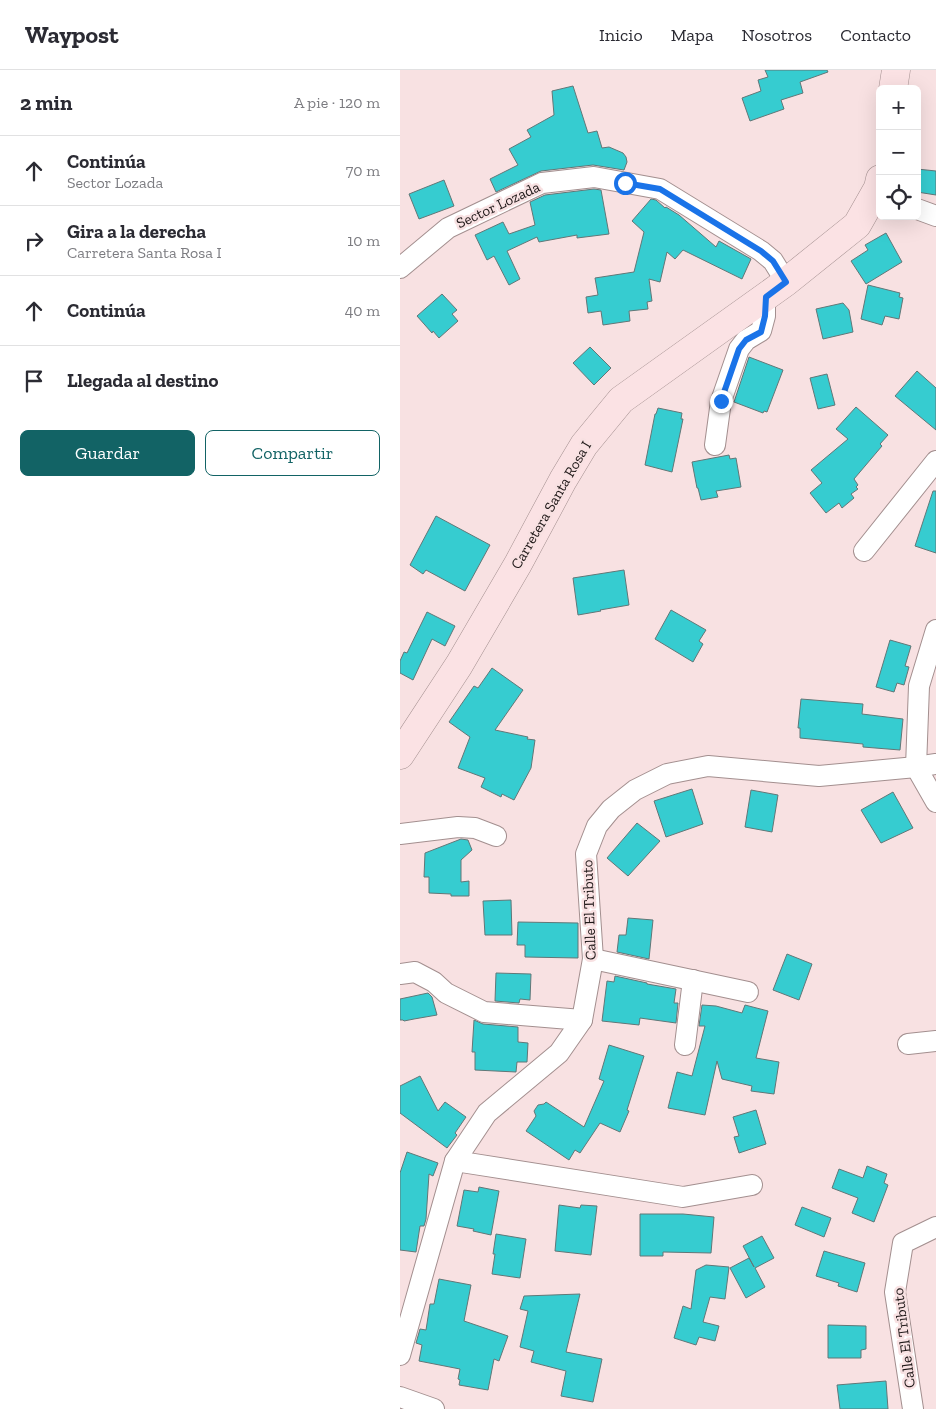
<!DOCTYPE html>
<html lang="es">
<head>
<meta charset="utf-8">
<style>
	:root { --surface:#fff; --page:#f2f2f3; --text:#2b2b33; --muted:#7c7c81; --line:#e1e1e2; --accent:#126365 }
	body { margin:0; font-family:"Zilla Slab",serif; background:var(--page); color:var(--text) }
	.controls { position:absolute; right:15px; top:15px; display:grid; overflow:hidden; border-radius:8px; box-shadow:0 5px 20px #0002 }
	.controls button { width:45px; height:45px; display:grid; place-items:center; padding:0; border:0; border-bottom:1px solid var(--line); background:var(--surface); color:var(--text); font:25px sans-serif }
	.stop { position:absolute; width:15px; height:15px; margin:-11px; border:4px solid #1a73e8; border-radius:50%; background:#fff }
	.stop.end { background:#1a73e8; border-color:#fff; box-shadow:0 1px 5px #0008 }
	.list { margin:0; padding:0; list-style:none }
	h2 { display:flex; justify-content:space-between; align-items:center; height:65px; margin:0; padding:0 20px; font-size:21px }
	h2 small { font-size:16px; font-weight:400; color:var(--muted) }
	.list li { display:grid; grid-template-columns:32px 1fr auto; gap:15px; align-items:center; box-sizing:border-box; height:70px; padding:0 20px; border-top:1px solid var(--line) }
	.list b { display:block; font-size:19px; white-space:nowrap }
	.list p { margin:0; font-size:16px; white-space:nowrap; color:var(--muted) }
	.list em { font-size:16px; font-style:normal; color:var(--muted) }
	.actions { display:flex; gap:10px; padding:15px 20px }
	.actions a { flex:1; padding:11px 0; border:1px solid var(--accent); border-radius:8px; text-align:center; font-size:18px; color:var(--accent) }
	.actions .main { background:var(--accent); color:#fff }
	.icon { flex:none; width:28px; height:28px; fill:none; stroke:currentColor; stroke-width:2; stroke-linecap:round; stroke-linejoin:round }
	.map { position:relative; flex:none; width:536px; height:1339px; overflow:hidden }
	header { display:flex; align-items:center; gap:30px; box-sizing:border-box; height:70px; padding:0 25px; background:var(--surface); border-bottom:1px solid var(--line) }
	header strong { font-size:24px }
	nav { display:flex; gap:28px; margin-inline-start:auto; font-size:18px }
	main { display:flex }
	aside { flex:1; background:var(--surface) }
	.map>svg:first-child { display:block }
</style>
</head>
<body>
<header>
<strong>Waypost</strong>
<nav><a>Inicio</a><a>Mapa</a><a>Nosotros</a><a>Contacto</a></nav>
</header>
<main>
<aside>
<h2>2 min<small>A pie · 120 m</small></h2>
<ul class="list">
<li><svg class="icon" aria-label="ahead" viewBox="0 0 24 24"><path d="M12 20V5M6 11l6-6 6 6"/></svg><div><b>Continúa</b><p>Sector Lozada</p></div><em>70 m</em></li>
<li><svg class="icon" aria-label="right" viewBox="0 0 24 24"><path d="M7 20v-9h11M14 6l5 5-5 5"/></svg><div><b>Gira a la derecha</b><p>Carretera Santa Rosa I</p></div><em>10 m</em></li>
<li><svg class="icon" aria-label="ahead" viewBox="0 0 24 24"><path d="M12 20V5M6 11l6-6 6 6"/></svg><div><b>Continúa</b></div><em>40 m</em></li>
<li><svg class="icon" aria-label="arrive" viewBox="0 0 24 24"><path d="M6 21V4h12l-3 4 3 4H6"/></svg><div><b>Llegada al destino</b></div></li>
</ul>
<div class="actions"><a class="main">Guardar</a><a>Compartir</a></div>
</aside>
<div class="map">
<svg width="536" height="1339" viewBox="0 0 536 1339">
	<rect width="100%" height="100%" fill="#f8e1e2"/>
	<g fill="#36ccd0" stroke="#617777">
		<polygon points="365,0 427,0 428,2 400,12 403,23 381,30 384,39 350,51 342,28 361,21 358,10 368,7"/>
		<polygon points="173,16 188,63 197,61 202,78 209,77 223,83 226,87 227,92 224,100 193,95 141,101 96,122 90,109 118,95 109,79 131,67 127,60 154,45 152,21"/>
		<polygon points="517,99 536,101 536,125 517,122"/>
		<polygon points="44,110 54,136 19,149 9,124"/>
		<polygon points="194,119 201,120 209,164 177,168 177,165 139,172 137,167 107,181 120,209 109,215 94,186 87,190 75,165 103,152 109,164 135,155 130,132 145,125"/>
		<polygon points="251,129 256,130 265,138 266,137 279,145 316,177 319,171 351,189 342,209 283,180 275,189 267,182 260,212 249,209 252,231 247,232 248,239 229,241 230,251 203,255 201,241 188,243 186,227 198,225 195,208 234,202 244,162 232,151"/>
		<polygon points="486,163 502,192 466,214 451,191 468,180 465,175"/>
		<polygon points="468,215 500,223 499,227 503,228 499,249 485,246 482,255 461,249"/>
		<polygon points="42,224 57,240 52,244 58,251 39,268 33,261 32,263 17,246"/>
		<polygon points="443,233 449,240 453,262 423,269 416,239"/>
		<polygon points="190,277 211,298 194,315 173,293"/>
		<polygon points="349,287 383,300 367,342 364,341 363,343 334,332"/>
		<polygon points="517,301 536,318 536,360 495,326"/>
		<polygon points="427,304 435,335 418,339 410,308"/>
		<polygon points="456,337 488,365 480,374 482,376 454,409 458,415 456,417 458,419 451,424 454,428 442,438 439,433 426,443 410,423 422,413 411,400 448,369 436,359"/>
		<polygon points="258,338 282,343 281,349 283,349 272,402 245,395 255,344 256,344"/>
		<polygon points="329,385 330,389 336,388 341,417 316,421 318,427 301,430 298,418 297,418 292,392"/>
		<polygon points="533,421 536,421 536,483 515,476"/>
		<polygon points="36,446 90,475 65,521 26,500 23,504 10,495"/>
		<polygon points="224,500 229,535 200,540 201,541 178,545 173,508"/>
		<polygon points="271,540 306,560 299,571 303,574 293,592 255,569"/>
		<polygon points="27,542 55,556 45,576 32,569 13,610 0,603 0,591 4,582 7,583"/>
		<polygon points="490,570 511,576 505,596 509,597 504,615 497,613 494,622 476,617"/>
		<polygon points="92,598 123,620 95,660 128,667 127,669 135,670 131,698 114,730 102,724 101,727 81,717 85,708 58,698 70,667 49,652 74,616 78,618"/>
		<polygon points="401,629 463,634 462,644 503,649 500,680 463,677 463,674 400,668 400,658 398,658"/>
		<polygon points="292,719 303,754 266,767 254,731"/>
		<polygon points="351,720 378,725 372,762 345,757"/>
		<polygon points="493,722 513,758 481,773 461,740"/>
		<polygon points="237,753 260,771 228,806 207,788"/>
		<polygon points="61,769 68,770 72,780 61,790 61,812 69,811 69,826 51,826 51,824 29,823 29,807 24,807 25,783"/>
		<polygon points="111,830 112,865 85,865 83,831"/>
		<polygon points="228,848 253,850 249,889 217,882 219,865 226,865"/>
		<polygon points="118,852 178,853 178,888 125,887 125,875 117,875"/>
		<polygon points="387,884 412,894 399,930 373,920"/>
		<polygon points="96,903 131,904 130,930 120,929 119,933 95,931"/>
		<polygon points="215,906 247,913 247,914 276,919 274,933 278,933 276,953 240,948 239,955 202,951 207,911 214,912"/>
		<polygon points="28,923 32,927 37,945 14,949 4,951 3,950 0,950 0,929"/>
		<polygon points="302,935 316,936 342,943 345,935 368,941 356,988 379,992 374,1024 351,1021 352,1016 322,1009 317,991 305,1045 268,1038 277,1002 292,1006 305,956 299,956"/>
		<polygon points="74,950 83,954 118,957 118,972 128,973 127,992 117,992 116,1002 75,1000 75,982 72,982"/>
		<polygon points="209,975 244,986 227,1040 229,1041 220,1062 200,1053 180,1083 175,1080 169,1090 126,1061 136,1046 134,1041 138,1035 144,1034 146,1032 184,1057 204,1011 199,1009"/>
		<polygon points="20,1006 38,1041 45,1032 66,1047 55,1063 57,1065 47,1078 0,1043 0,1016"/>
		<polygon points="356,1040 366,1074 339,1083 334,1067 339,1066 333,1047"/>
		<polygon points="7,1082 38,1093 33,1106 29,1104 26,1149 24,1156 20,1156 16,1182 0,1180 0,1103"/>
		<polygon points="467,1096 487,1104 484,1113 488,1115 474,1152 452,1143 458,1128 432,1118 439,1099 463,1108"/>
		<polygon points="79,1117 99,1121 91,1165 73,1161 74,1159 57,1156 64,1120 78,1122"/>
		<polygon points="159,1135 180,1138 181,1135 197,1136 191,1185 155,1181"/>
		<polygon points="402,1137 431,1148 424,1167 395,1155"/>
		<polygon points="240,1144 283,1144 314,1147 311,1183 263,1182 263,1186 240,1186"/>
		<polygon points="96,1164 126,1169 120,1208 92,1204 95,1184 93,1184"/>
		<polygon points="362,1166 374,1188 355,1198 365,1217 346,1228 330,1198 349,1188 354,1197 343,1176"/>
		<polygon points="424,1181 465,1193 457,1222 438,1216 439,1213 416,1206"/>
		<polygon points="306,1195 329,1197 325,1229 310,1227 303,1252 319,1256 315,1271 299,1267 296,1275 274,1268 283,1236 291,1239 296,1200"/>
		<polygon points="39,1209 71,1215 64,1251 108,1266 99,1291 94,1289 88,1320 59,1315 60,1310 58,1309 60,1299 19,1291 22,1275 16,1273 20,1259 26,1260 30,1234 34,1234"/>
		<polygon points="180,1224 166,1282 202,1289 193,1332 161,1326 166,1301 131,1292 134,1281 120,1277 128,1241 120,1239 124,1226"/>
		<polygon points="428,1255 466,1256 466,1279 461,1280 461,1288 428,1288"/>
		<polygon points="486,1311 488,1339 440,1339 437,1315"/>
	</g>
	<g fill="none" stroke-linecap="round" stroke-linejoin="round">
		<g stroke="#a38f8f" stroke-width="22">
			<g id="street">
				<polyline points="517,139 536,146"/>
				<polyline points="0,198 48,158 142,113 194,107 260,119 361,181 373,191 386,212"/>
				<polyline points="315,375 321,331 339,279 346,270 361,261 365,246 365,227"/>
				<polyline points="464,481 536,391"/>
				<polyline points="536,560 519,616 516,697 536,732"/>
				<polyline points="0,764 58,757 75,758 96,766"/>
				<polyline points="193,889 348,922"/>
				<polyline points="0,904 15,902 34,912 46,923 84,942 182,950"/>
				<polyline points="508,974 536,971"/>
				<polyline points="285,975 293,910"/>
				<polyline points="55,1091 283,1127 352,1115"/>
				<polyline points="0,1285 55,1091 87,1043 159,983 182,950 193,889 186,784 197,756 211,739 235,720 267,704 308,696 419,706 516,697 536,694"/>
				<polyline points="0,1327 34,1339"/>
				<polyline points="513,1339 495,1222 503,1173 536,1157"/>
			</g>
		</g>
		<g stroke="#a38f8f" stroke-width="29">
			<g id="secondary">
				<polyline points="493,19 496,0"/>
				<polyline points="0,685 59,595 118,494 163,410 184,375 221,330 386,212 457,155 478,118 480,109"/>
			</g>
		</g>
		<use href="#street" stroke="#fff" stroke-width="20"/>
		<use href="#secondary" stroke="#fbe2e4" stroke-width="28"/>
	</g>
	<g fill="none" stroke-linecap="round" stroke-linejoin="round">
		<polyline stroke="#1a73e8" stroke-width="6" points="225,113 260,119 361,181 373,191 386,212 366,227 365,246 361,262 346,270 339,279 321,331"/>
	</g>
	<g text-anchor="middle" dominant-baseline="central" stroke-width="5" stroke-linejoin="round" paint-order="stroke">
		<g font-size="15" fill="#1f1818" stroke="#f8e1e2">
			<text transform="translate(98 135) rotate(-25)">Sector Lozada</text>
			<text transform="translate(151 435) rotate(-60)">Carretera Santa Rosa I</text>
			<text transform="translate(189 840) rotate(-92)">Calle El Tributo</text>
			<text transform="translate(504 1268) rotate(-97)">Calle El Tributo</text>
		</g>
	</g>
</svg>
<div class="controls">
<button>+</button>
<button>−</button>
<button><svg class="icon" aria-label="locate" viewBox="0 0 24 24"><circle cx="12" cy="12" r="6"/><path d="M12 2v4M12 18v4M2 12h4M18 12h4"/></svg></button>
</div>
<div class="stop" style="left:225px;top:113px"></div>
<div class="stop end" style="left:321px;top:331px"></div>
</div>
</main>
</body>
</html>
